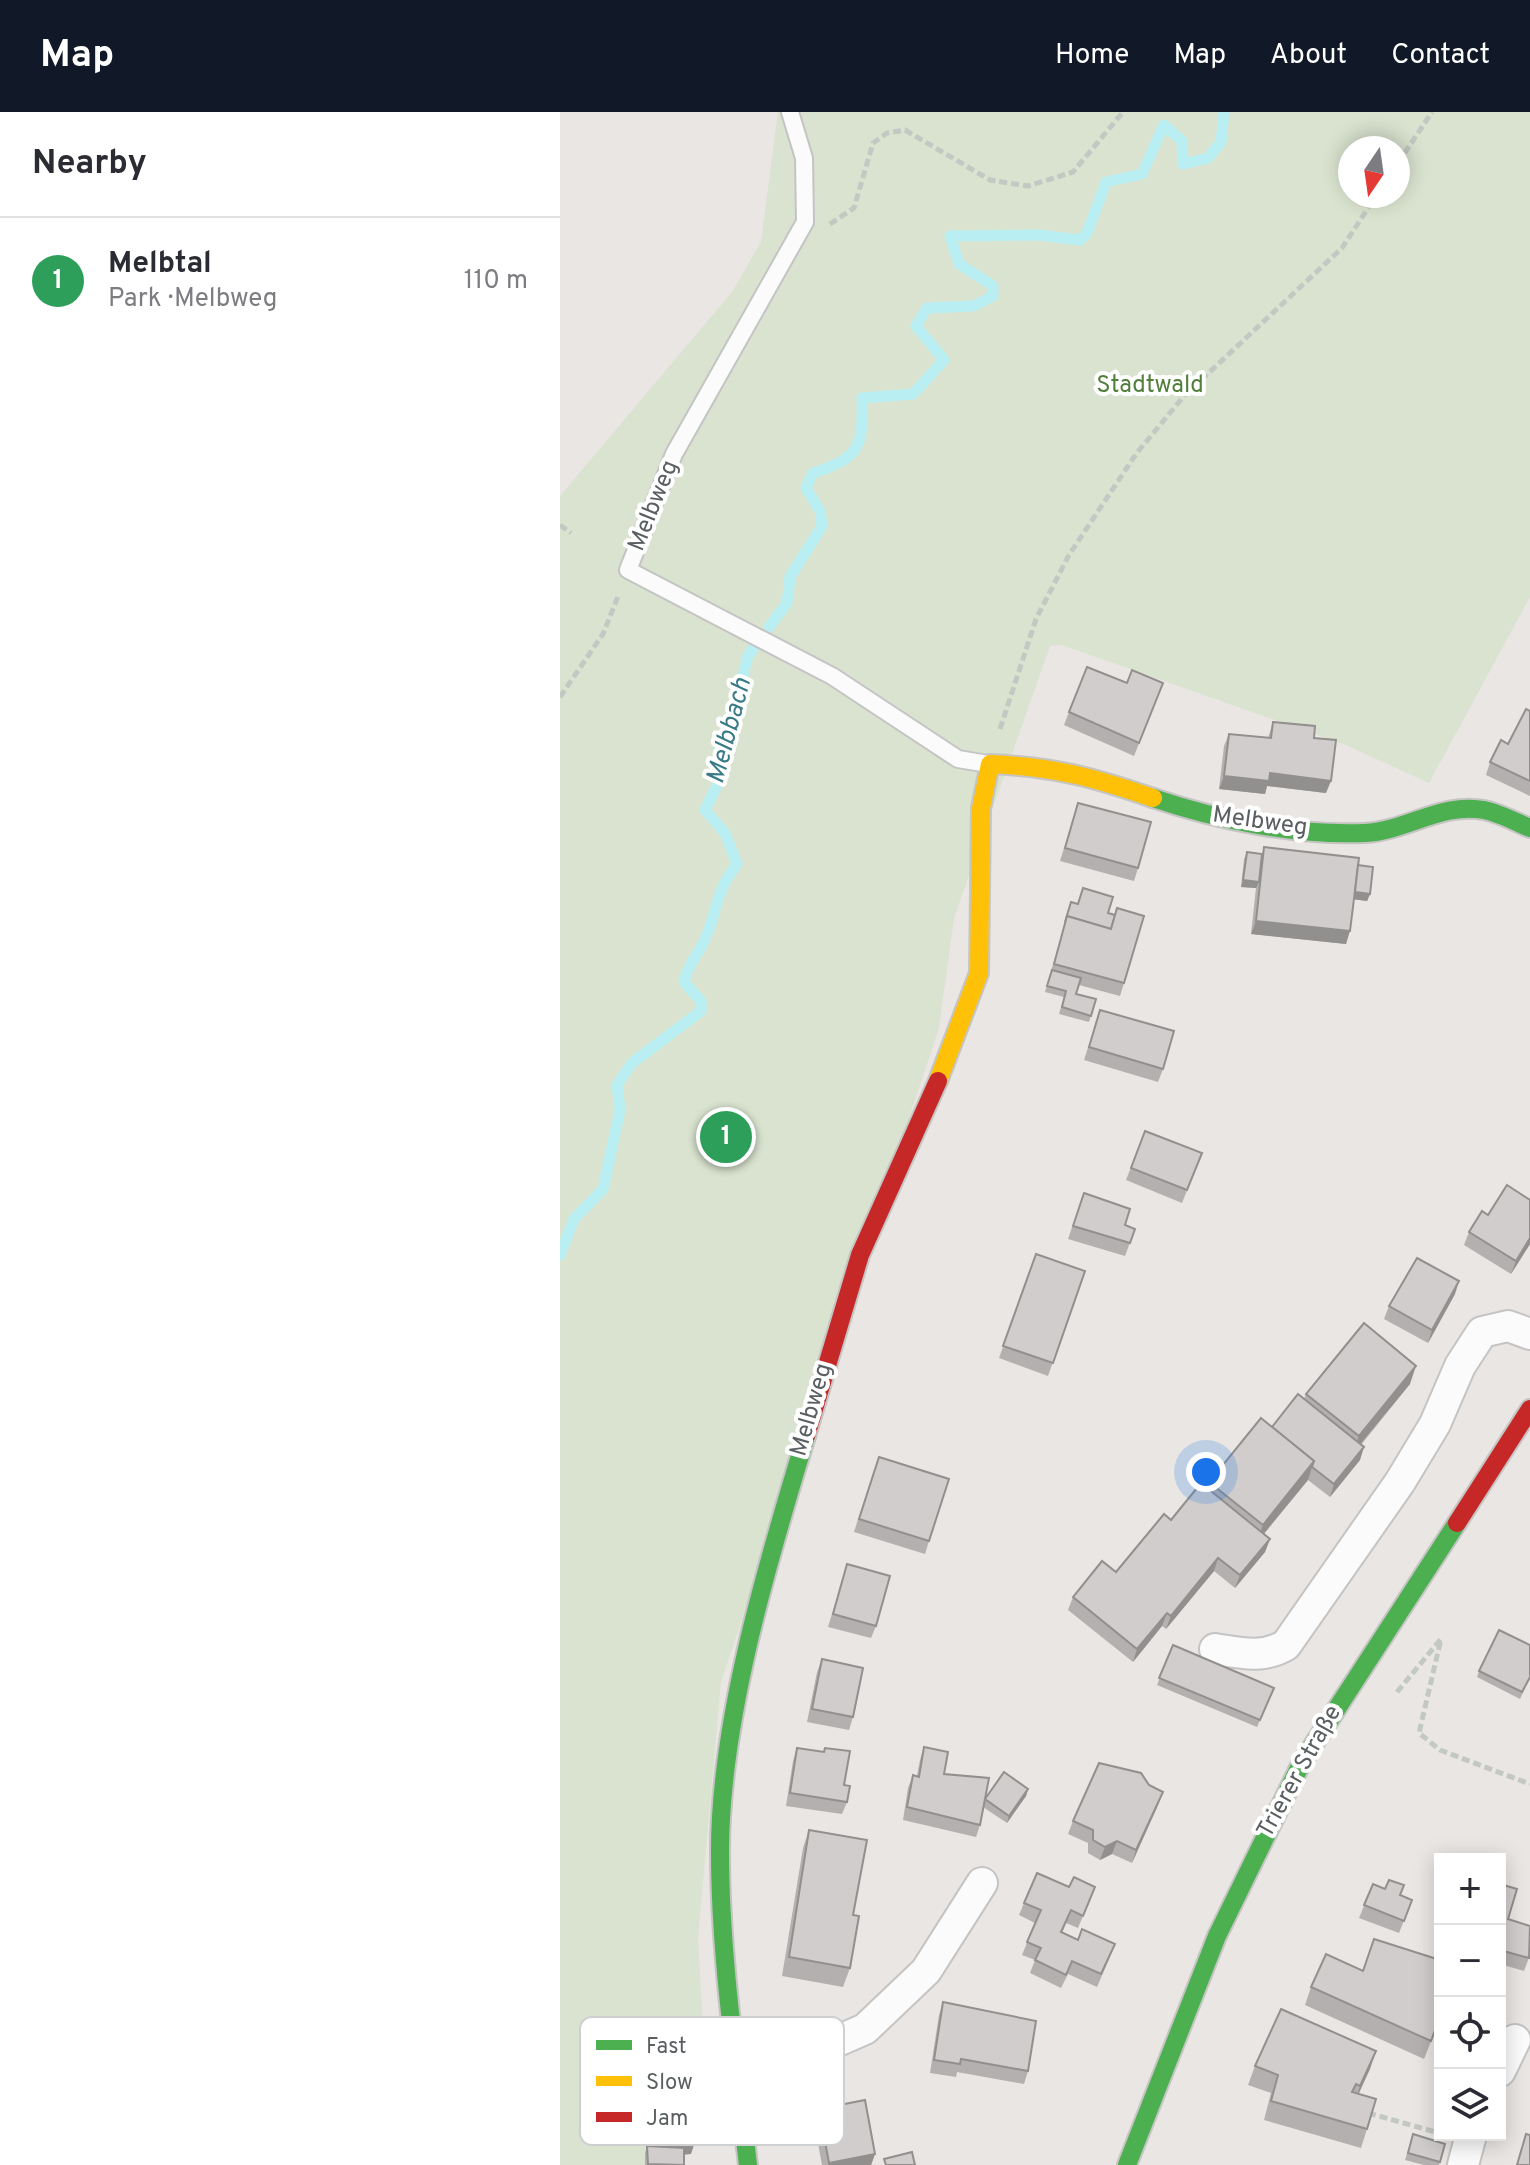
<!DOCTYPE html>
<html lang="en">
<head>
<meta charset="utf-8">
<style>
	:root { --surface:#fff; --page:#f7f7f7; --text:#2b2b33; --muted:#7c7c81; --line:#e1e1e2; --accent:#111827 }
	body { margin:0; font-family:Overpass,sans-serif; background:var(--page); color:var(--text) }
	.controls { position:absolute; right:24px; bottom:24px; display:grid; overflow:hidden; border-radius:0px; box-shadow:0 4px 20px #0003 }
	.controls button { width:72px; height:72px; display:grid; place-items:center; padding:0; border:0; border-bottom:2px solid var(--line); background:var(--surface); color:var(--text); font:40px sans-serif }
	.compass { position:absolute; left:778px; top:24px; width:72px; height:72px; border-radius:50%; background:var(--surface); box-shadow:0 4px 20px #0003; rotate:193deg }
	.you { position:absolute; left:646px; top:1360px; width:28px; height:28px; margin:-20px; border:6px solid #fff; border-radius:50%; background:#1a73e8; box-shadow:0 0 0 12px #1a73e833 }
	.badge { display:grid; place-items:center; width:52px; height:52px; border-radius:50%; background:var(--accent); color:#fff; font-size:26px; font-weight:700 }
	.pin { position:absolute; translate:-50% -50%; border:4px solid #fff; box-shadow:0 2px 8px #0006 }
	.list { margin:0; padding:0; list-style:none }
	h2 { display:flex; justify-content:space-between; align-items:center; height:104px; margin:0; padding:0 32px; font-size:34px }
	h2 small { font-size:26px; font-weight:400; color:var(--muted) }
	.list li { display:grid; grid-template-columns:52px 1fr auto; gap:24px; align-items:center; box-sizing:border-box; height:128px; padding:0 32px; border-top:2px solid var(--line) }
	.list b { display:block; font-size:30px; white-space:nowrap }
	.list p { margin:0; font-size:26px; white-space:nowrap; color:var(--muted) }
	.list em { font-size:26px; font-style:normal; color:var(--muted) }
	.icon { flex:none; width:44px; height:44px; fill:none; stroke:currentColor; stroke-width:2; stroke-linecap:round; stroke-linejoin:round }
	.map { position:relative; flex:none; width:970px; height:2053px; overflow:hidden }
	header { display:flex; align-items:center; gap:48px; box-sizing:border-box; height:112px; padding:0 40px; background:var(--accent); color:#fff }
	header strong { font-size:38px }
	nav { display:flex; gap:44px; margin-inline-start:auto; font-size:28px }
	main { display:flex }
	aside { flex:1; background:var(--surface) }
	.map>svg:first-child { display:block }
</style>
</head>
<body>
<header>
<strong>Map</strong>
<nav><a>Home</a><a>Map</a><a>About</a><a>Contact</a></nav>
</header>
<main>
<aside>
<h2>Nearby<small></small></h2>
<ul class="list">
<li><span class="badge" style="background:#2e9e5b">1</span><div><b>Melbtal</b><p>Park · Melbweg</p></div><em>110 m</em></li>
</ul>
</aside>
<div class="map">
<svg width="970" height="2053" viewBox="0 0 970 2053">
	<rect width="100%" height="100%" fill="#e9e6e3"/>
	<path fill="#d9e3cf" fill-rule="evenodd" d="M218 0H970V485L869 671 786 633 502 533 490 534 394 806 379 916 161 1570 138 1826 145 1954 86 2042 85 2053H0V384L172 180 201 130ZM790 36H838V84H790Z"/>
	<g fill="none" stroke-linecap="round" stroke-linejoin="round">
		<g stroke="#b9eff2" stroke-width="11">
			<path d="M209 515 227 491 230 465 262 414 260 399 246 376 253 361C301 345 303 335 302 286L353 282 384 248 356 214 367 196 414 194 433 184V174L399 152 390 124 479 123 520 128 527 121 546 70 582 62 604 13 622 29 623 52 648 46 661 30 664 0"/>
			<path d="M0 1143 14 1107 43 1077 60 998 57 973 72 951 141 899V889L124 870C127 855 134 848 141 835 158 805 152 784 177 752L165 721 145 698 159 669V638L169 618 188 544 193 537"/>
		</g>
		<g stroke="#c5c4c4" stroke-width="20">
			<polyline id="lane" points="230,0 244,46 245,110 114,342 68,458 272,564 398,647 428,652"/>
		</g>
		<g stroke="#c5c4c4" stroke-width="34">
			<g id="street">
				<path d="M655 1537C681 1541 702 1547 726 1533L840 1370 875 1312 900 1254 922 1220 948 1214 970 1222"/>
				<polyline points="940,1959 955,1928"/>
				<polyline points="177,1964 241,1945 305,1917 366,1859 422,1771"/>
				<polyline points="903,2053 911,2023"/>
			</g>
		</g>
		<g stroke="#c5c5c4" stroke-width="22">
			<g id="fast">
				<path d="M593 686C658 708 736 724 805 721 846 719 882 690 924 698 939 701 956 710 970 716"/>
				<path d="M188 2053C176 1949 160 1844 160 1739 160 1608 208 1449 246 1324"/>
				<polyline points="567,2053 657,1824 741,1652 897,1411"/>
			</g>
		</g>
		<g stroke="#c5c5c4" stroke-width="22">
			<path id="slow" d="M378 969 419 861 421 696 430 652C494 655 533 665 593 686"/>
		</g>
		<g stroke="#c5c5c4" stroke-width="22">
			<g id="jam">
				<polyline points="246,1324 300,1143 378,969"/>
				<polyline points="897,1411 970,1297"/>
			</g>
		</g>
		<g stroke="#c3c8c3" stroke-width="5" stroke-dasharray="8 4" stroke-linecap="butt">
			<polyline points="838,51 872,0"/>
			<polyline points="270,112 294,96 313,31 327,21 345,18 430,68 468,74 513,60 563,0"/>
			<polyline points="0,413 11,421"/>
			<polyline points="0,585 43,522 59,482"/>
			<polyline points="440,617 476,507 509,443 576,342 624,284 782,136 816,84"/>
			<polyline points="837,1580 881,1527 859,1621 880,1638 970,1672"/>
			<polyline points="808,2001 879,2021"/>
		</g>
		<use href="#lane" stroke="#fcfbfb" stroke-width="16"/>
		<use href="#street" stroke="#fcfbfb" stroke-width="30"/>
		<use href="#fast" stroke="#4caf50" stroke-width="18"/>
		<use href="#slow" stroke="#ffc107" stroke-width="18"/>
		<use href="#jam" stroke="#c62828" stroke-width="18"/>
	</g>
	<g fill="#b3b0af">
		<polygon points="567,571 603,571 574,644 504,613 509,600"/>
		<polygon points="970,599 970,684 926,663 930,650 948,632"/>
		<polygon points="713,610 754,626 766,681 707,674 705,682 659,677 664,634 669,622 708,626"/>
		<polygon points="518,691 578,756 574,769 500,749"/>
		<polygon points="704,735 798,753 810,782 807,789 794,787 786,832 691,822 696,776 681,775 684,747 687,740 702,742"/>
		<polygon points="509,797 548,801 564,871 560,884 519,873 516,882 536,887 529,910 499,902 504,885 485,880"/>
		<polygon points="540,898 603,957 598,970 524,948"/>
		<polygon points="585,1019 642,1041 622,1091 566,1068"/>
		<polygon points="524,1081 565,1113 575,1117 565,1144 508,1127"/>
		<polygon points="970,1088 970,1132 951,1162 904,1133 909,1120"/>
		<polygon points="476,1142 525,1159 488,1264 439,1246"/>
		<polygon points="895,1182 868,1231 824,1207 829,1194"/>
		<polygon points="850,1272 801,1333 800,1348 770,1385 748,1368 704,1422 710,1427 705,1440 675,1476 654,1459 606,1517 602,1514 573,1550 508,1498 513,1485 556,1460 647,1376 649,1370 744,1287 746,1282"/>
		<polygon points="314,1358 369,1429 365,1442 294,1420"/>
		<polygon points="287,1452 316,1514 311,1526 268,1515"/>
		<polygon points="613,1533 714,1576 697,1615 597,1573"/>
		<polygon points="970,1533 970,1566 960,1587 917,1565 919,1559"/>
		<polygon points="262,1547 293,1605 289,1618 247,1610 257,1560"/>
		<polygon points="364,1635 384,1662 425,1687 468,1677 466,1684 447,1711 423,1695 420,1713 416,1725 343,1708 348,1676 353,1663 357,1664 360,1648"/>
		<polygon points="237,1636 263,1640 265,1636 284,1673 287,1690 282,1702 226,1694 233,1649"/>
		<polygon points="598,1693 572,1751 552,1742 540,1748 528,1741 528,1731 508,1722 513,1709"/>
		<polygon points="249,1718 293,1803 290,1856 283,1875 222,1864 243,1736"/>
		<polygon points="813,1772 852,1788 839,1821 799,1806"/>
		<polygon points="940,1772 948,1807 970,1843 964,1859 940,1852"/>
		<polygon points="509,1775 535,1775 518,1816 506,1811 502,1821 550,1845 537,1875 508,1862 501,1876 470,1861 475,1848 462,1843 475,1811 459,1803 464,1791"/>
		<polygon points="814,1827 880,1848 880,1907 864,1947 745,1893 751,1875 803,1859"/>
		<polygon points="383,1890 468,1959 464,1972 397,1960 396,1965 370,1961 379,1903"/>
		<polygon points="816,1939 798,1982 807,2017 801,2036 704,2008 711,1981 688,1973 695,1954"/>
		<polygon points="98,1972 131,2042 124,2043 124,2053 85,2053 85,2041 87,2034 94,2034 93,1985"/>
		<polygon points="259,1997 315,2042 311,2053 262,2053 254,2010"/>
		<polygon points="853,2022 885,2032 879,2053 864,2053 845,2048"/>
	</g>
	<g fill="#92908f">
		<polygon points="710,661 771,669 766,681 707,674 705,682 659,677 664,664"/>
		<polygon points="683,768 699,770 696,776 681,775"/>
		<polygon points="793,780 810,782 807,789 791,787"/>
		<polygon points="696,809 790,819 786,832 691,822"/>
		<polygon points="970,1126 970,1132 951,1162 956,1149"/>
		<polygon points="899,1169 895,1182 868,1231 872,1218"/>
		<polygon points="856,1254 850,1272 792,1342 799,1324"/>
		<polygon points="804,1335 800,1348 770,1385 774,1372"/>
		<polygon points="754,1349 748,1368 696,1431 703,1413"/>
		<polygon points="710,1427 705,1440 675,1476 680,1463"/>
		<polygon points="658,1446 654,1459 606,1517 611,1504"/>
		<polygon points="607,1501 602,1514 573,1550 577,1537"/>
		<polygon points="468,1677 466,1684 447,1711 449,1704"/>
		<polygon points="603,1680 598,1693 572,1751 576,1738"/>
		<polygon points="557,1729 552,1742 540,1748 545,1735"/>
		<polygon points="816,1939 810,1957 794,1992 800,1974"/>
		<polygon points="99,2030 135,2030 131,2042 94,2043"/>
		<polygon points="315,2042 311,2053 268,2053 269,2051"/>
	</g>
	<g fill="#d0cdcc" stroke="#92908f" stroke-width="2">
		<polygon points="527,555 567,571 572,558 603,571 579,631 509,600"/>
		<polygon points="966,597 970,599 970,669 930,650 941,628 948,632"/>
		<polygon points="713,610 755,614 754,626 776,628 771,669 710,661 709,669 664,664 669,622 711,626"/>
		<polygon points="518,691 591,710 578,756 505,736"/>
		<polygon points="704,735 799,746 790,819 696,809"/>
		<polygon points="687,740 702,742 699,770 683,768"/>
		<polygon points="798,753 813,755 810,782 795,780"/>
		<polygon points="523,776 553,785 548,801 555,803 551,817 507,804 505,810 511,790 518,792"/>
		<polygon points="557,796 584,804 564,871 494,852 507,804 551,817"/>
		<polygon points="492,858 521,866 516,882 536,887 531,904 502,895 506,879 487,874"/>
		<polygon points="540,898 614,919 603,957 529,935"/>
		<polygon points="585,1019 642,1041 627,1078 571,1056"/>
		<polygon points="947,1073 970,1088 970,1126 956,1149 909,1120 922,1099 928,1103"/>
		<polygon points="524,1081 570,1097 565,1113 575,1117 570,1131 513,1114"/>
		<polygon points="476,1142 525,1159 493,1251 443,1234"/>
		<polygon points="857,1146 899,1169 872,1218 829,1194"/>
		<polygon points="804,1211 856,1254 799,1324 746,1282"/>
		<polygon points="738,1282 804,1335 774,1372 752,1355 754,1349 712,1315"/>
		<polygon points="701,1306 754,1349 703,1413 649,1370"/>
		<polygon points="319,1345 389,1367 369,1429 299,1407"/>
		<polygon points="641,1371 710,1427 680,1463 658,1446 611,1504 607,1501 577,1537 513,1485 542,1449 556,1460 604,1402 611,1408"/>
		<polygon points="287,1452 330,1464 316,1514 273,1502"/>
		<polygon points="939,1518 970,1533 970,1565 962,1580 919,1559"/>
		<polygon points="613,1533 714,1576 700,1608 599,1566"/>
		<polygon points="262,1547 303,1556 293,1605 252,1597"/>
		<polygon points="364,1635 388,1640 384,1662 429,1666 420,1713 347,1695 353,1663 359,1665"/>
		<polygon points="237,1636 264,1640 265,1636 290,1639 284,1673 290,1674 287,1690 230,1681"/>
		<polygon points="539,1651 581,1661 589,1673 603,1680 576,1738 557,1729 545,1735 533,1728 533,1718 513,1709"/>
		<polygon points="444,1660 468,1677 449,1704 425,1687"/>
		<polygon points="249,1718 307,1728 293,1803 299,1804 290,1856 229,1845"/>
		<polygon points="477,1761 509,1775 514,1765 535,1775 523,1804 511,1798 501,1820 518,1828 522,1817 555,1832 541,1862 512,1849 506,1863 475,1848 481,1836 467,1830 481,1798 464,1791"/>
		<polygon points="829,1768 844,1773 840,1783 852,1788 844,1809 804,1793 813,1772 825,1777"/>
		<polygon points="940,1772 957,1777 948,1807 970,1814 969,1846 940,1838"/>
		<polygon points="814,1827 880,1848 880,1905 871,1929 751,1875 766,1842 803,1859"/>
		<polygon points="383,1890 476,1909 468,1959 401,1947 400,1952 374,1948"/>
		<polygon points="721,1897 816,1939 800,1974 796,1972 792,1980 816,1987 807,2017 711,1989 718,1963 695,1954"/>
		<polygon points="305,1988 315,2042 269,2051 259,1997"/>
		<polygon points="853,2022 885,2032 880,2050 848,2041"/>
		<polygon points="966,2022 970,2023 970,2053 957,2053"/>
		<polygon points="87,2034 124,2036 124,2053 88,2052"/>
		<polygon points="352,2040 355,2053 326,2053 324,2047"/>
	</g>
	<g text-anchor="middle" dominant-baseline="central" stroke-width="8" stroke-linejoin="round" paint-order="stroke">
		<g font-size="24" fill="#517f3a" stroke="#fff">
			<text x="590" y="274">Stadtwald</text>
		</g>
		<g font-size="24" fill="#5a5f61" stroke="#fff">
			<text transform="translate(94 394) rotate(-68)">Melbweg</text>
			<text transform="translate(700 710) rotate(8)">Melbweg</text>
			<text transform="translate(252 1298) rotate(-74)">Melbweg</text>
			<text transform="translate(740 1660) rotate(-61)">Trierer Straße</text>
		</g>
		<g font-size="26" font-style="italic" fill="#397b86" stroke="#fff">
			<text transform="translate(170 619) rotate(-75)">Melbbach</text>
		</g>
	</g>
	<rect x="20" y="1905" width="264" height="128" rx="12" fill="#fff" stroke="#cecfd0" stroke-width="2"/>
	<rect x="36" y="1928" width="36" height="10" fill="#4caf50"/>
	<rect x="36" y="1964" width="36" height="10" fill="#ffc107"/>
	<rect x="36" y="2000" width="36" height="10" fill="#c62828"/>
	<g font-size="22" fill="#5a5f61">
		<text x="86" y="1941">Fast</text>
		<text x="86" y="1977">Slow</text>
		<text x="86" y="2013">Jam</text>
	</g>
</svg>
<div class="controls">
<button>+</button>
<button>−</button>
<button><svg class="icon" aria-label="locate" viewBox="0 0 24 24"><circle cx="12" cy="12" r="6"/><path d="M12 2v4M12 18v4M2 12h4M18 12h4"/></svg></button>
<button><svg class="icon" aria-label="layers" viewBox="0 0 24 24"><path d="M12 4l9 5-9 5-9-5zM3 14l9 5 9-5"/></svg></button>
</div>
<svg class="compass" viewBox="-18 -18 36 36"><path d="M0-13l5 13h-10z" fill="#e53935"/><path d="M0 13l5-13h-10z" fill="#7c7c81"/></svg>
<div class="you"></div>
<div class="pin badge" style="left:166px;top:1025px;background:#2e9e5b">1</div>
</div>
</main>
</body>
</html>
